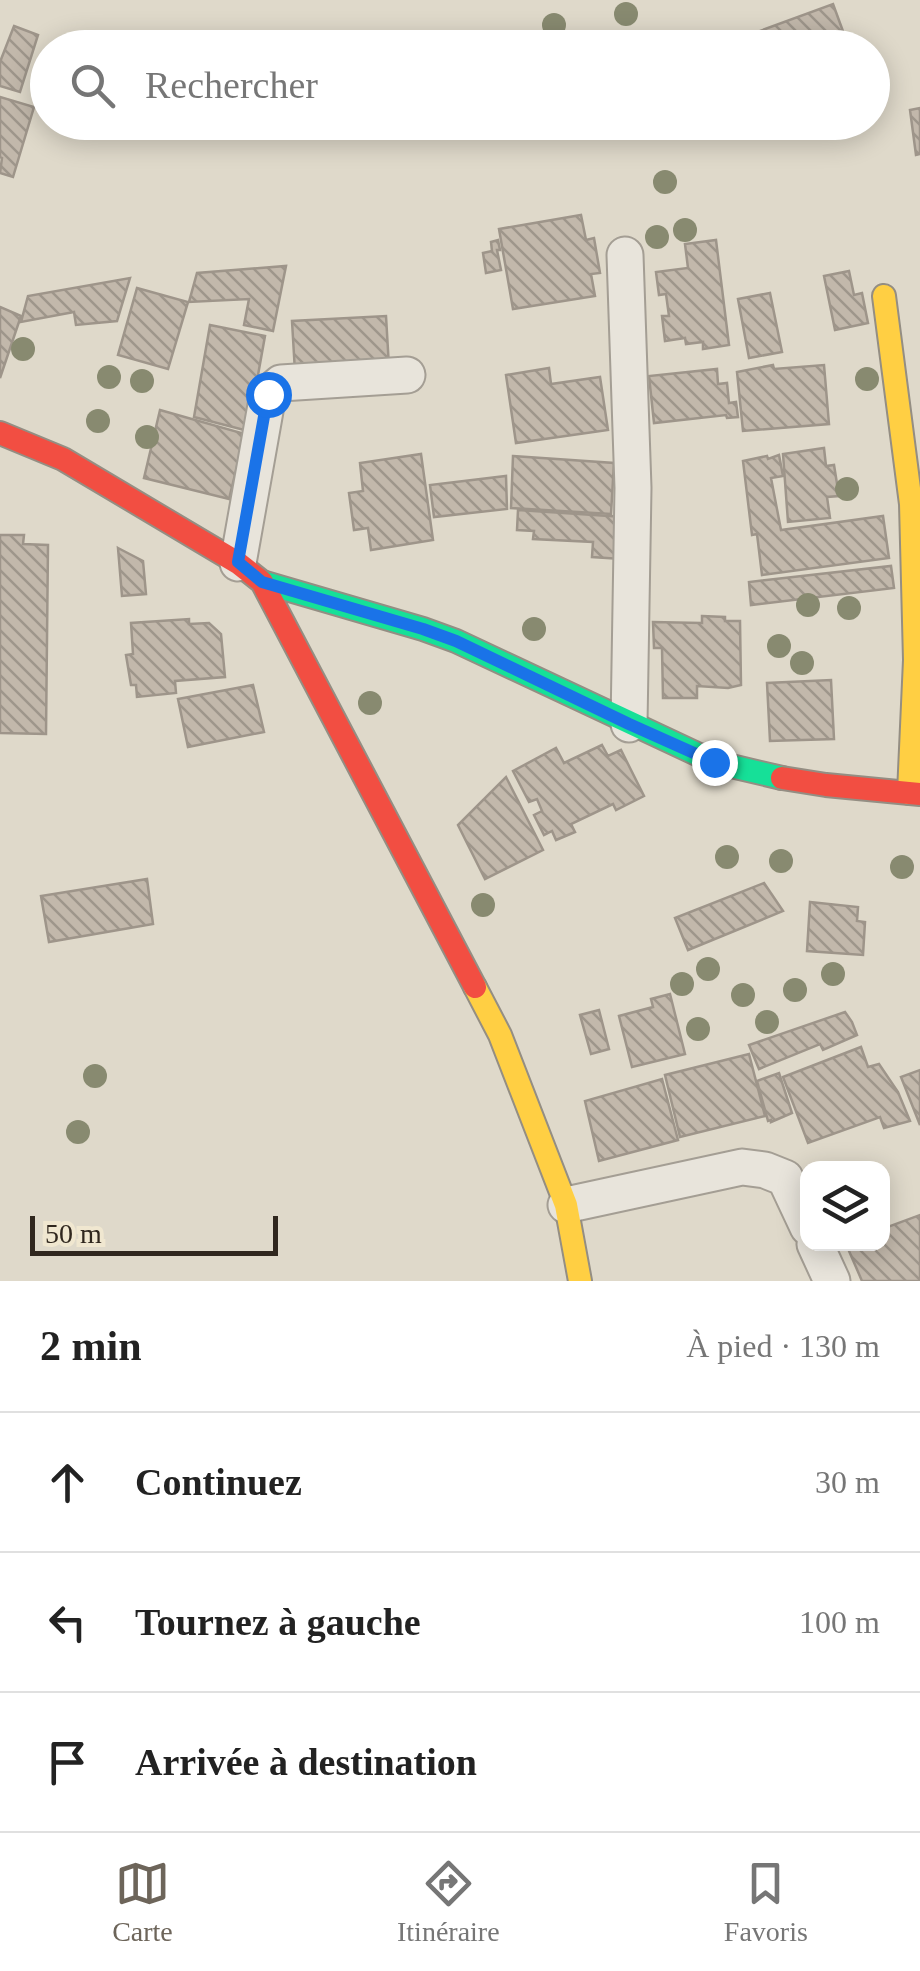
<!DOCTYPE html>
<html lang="fr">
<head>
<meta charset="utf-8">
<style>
	:root { --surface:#fff; --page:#f6f6f6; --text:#222; --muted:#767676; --line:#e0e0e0; --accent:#6d655a }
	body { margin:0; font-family:"Times New Roman",serif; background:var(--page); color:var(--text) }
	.controls { position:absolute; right:30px; bottom:30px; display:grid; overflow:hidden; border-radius:20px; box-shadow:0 5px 25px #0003 }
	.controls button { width:90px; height:90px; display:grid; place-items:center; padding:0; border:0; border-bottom:2px solid var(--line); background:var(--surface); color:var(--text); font:50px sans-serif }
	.scale { position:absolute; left:30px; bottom:25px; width:248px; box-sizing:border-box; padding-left:10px; border:5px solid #30271e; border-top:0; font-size:28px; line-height:35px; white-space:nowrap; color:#30271e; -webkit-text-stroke:8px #f0e7d0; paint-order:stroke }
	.stop { position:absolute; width:30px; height:30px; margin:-22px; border:8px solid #1a73e8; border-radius:50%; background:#fff }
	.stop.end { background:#1a73e8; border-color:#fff; box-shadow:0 2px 10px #0008 }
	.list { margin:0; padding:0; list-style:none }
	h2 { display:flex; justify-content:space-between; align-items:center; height:130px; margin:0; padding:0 40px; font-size:42px }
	h2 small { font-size:32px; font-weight:400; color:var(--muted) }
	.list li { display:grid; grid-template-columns:65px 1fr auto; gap:30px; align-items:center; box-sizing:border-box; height:140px; padding:0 40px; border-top:2px solid var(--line) }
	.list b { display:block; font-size:38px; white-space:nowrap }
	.list em { font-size:32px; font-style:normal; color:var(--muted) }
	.icon { flex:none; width:55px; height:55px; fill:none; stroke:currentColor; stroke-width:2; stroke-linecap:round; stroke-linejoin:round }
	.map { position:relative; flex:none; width:920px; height:1281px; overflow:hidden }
	.search { position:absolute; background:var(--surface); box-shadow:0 5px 25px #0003; left:30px; right:30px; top:30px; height:110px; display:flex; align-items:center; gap:25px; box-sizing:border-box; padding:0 35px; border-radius:55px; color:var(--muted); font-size:38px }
	.sheet { height:550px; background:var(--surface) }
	nav { display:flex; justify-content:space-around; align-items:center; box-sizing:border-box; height:140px; border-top:2px solid var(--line); background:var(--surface); font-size:28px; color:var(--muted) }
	nav a { display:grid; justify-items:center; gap:5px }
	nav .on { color:var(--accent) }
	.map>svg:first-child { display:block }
</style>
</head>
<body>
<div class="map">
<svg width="920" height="1281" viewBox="0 0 920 1281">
	<defs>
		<pattern id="building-back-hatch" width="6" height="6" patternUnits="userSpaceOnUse" patternTransform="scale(2.5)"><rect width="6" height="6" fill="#c2b8ab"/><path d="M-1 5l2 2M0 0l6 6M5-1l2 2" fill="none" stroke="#9e968b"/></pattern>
	</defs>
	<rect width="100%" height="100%" fill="#dfd9ca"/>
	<g fill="url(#building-back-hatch)" stroke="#9e958a" stroke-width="2.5">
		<polygon points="833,4 844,34 838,36 842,48 753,48 749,35"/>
		<polygon points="14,26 38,35 20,92 0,86 0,62"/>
		<polygon points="0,97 34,107 13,177 0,173 2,158 0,157"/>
		<polygon points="920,108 920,154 916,155 910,110"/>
		<polygon points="581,215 586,240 594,238 600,273 591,274 595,296 513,309 499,229"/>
		<polygon points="498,240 500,250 497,250 501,270 486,273 483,253 492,251 491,242"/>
		<polygon points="716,240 729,345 703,349 703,342 686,344 685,338 665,341 662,316 669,316 666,294 659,295 656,272 688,268 685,244"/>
		<polygon points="286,266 273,331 244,325 249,299 189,302 197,273"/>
		<polygon points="849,271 854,295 862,293 868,323 835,330 824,276"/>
		<polygon points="130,278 117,321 76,325 74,312 21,322 28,296"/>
		<polygon points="137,288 188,302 168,369 118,355"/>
		<polygon points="770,293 782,352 749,358 738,299"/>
		<polygon points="0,307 21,316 0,378"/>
		<polygon points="386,316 389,367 295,372 292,321"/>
		<polygon points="210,325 265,336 248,431 194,417"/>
		<polygon points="773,365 774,369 824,365 829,424 743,431 737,372"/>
		<polygon points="549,368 551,384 600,377 608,430 516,443 506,375"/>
		<polygon points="717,369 718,384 727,383 729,403 736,402 738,417 727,418 726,415 654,423 649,376"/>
		<polygon points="160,410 245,434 229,499 144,478"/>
		<polygon points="824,448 826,466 834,465 839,496 827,497 830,518 788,522 783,454"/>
		<polygon points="421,454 433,540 371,550 368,528 354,530 349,493 363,491 360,463"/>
		<polygon points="779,455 783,476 771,478 781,530 883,516 889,558 762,575 757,534 752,535 743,461 767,456 768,459"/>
		<polygon points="513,456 614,463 611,514 511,508"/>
		<polygon points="506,476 507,509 434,517 430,485"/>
		<polygon points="518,510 624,517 621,559 592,557 593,542 533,539 534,531 517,530"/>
		<polygon points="0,535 24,535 23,544 48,545 46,734 0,733"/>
		<polygon points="118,548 143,561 146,594 122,596"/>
		<polygon points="891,566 894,588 751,605 749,582"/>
		<polygon points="702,616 725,617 725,621 740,621 741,685 728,688 697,686 697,698 663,698 662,648 654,648 653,622 702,623"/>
		<polygon points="189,619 189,624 209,623 221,634 225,677 175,681 176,693 137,697 136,685 131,685 126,655 133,654 131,623"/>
		<polygon points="831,680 834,739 770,741 767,683"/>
		<polygon points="253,685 264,732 188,747 178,699"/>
		<polygon points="602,745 608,756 621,750 644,796 616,810 613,804 571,824 575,832 556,840 552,831 544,835 534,815 542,811 537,799 529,802 513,771 556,748 564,763"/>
		<polygon points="506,777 543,850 485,879 458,825"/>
		<polygon points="147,879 153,924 49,942 41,896"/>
		<polygon points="764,883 783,911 688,950 675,918"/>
		<polygon points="810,902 858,907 857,921 865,922 863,955 807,951"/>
		<polygon points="670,994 685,1054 632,1067 619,1016 653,1007 651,999"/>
		<polygon points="599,1010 609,1049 591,1054 580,1015"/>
		<polygon points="845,1012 852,1022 857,1035 823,1050 820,1044 759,1069 749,1045"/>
		<polygon points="861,1047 868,1067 879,1064 898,1092 910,1121 884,1128 880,1117 808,1143 783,1077"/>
		<polygon points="749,1054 765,1116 680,1137 665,1075"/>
		<polygon points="920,1070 920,1125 901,1077"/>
		<polygon points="779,1073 792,1113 771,1122 771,1120 768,1121 757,1081"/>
		<polygon points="662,1079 678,1140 599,1161 585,1101"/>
		<polygon points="920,1215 920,1281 862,1281 846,1244 882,1244 882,1229"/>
	</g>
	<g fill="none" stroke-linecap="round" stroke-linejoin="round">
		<g stroke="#a49e94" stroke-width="39">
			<g id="street">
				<polyline points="625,255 633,488 629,724"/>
				<polyline points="238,563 268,394 281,383 407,375"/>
				<polyline points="566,1205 742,1167 765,1170 785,1178 808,1227"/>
				<polyline points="815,1244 832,1281"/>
			</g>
		</g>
		<g stroke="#948e83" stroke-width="26">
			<polyline id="fast" points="262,582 423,629 456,641 714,762 782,778"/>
		</g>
		<g stroke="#948e83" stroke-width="26">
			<g id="slow">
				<polyline points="884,296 911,504 915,660 909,793"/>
				<polyline points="475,987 500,1035 566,1205 580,1281"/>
			</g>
		</g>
		<g stroke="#948e83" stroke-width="26">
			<g id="jam">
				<polyline points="0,433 63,459 238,563 262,582 475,987"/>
				<polyline points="782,778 826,785 920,794"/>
			</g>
		</g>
		<use href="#street" stroke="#e8e4db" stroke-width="35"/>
		<use href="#fast" stroke="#16e098" stroke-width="22"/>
		<use href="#slow" stroke="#ffcf43" stroke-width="22"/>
		<use href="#jam" stroke="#f24e42" stroke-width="22"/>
	</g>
	<g fill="#888a70">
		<circle cx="626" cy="14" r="12"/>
		<circle cx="554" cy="25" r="12"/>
		<circle cx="665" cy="182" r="12"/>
		<circle cx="685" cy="230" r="12"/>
		<circle cx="657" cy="237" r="12"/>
		<circle cx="23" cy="349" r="12"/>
		<circle cx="109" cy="377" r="12"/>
		<circle cx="867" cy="379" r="12"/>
		<circle cx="142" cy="381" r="12"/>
		<circle cx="98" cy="421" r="12"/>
		<circle cx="147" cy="437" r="12"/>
		<circle cx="847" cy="489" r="12"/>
		<circle cx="808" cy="605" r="12"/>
		<circle cx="849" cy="608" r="12"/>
		<circle cx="534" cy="629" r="12"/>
		<circle cx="779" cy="646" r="12"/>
		<circle cx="802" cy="663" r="12"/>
		<circle cx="370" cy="703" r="12"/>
		<circle cx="727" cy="857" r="12"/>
		<circle cx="781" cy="861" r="12"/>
		<circle cx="902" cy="867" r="12"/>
		<circle cx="483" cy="905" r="12"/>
		<circle cx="708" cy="969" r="12"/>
		<circle cx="833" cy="974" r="12"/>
		<circle cx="682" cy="984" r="12"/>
		<circle cx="795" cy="990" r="12"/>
		<circle cx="743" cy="995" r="12"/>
		<circle cx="767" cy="1022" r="12"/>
		<circle cx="698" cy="1029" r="12"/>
		<circle cx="95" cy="1076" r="12"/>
		<circle cx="78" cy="1132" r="12"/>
	</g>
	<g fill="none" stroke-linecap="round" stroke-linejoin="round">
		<polyline stroke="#1a73e8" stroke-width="12" points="268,394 238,562 262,582 423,629 456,641 629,724 714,762"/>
	</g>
</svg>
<div class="controls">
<button><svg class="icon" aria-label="layers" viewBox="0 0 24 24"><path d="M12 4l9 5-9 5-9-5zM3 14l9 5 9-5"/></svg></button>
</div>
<div class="scale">50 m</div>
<div class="stop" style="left:268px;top:394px"></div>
<div class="stop end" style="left:714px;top:762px"></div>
<div class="search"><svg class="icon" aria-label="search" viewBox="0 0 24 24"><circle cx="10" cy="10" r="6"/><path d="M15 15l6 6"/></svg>Rechercher</div>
</div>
<section class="sheet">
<h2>2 min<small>À pied · 130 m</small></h2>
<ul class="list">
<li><svg class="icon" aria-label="ahead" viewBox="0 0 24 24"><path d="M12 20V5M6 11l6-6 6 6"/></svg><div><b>Continuez</b></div><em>30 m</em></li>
<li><svg class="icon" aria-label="left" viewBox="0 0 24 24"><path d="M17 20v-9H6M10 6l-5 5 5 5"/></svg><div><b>Tournez à gauche</b></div><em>100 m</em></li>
<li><svg class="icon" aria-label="arrive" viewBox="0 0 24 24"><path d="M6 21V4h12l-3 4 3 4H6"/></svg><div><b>Arrivée à destination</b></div></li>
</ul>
</section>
<nav>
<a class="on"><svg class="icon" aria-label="map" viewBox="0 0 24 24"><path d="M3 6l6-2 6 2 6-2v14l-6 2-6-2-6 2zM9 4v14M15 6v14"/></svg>Carte</a>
<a><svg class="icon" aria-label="directions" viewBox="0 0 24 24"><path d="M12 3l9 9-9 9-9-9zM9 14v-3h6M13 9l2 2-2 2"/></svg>Itinéraire</a>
<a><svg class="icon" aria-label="saved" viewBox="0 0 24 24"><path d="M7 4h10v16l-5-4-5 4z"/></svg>Favoris</a>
</nav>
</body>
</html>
